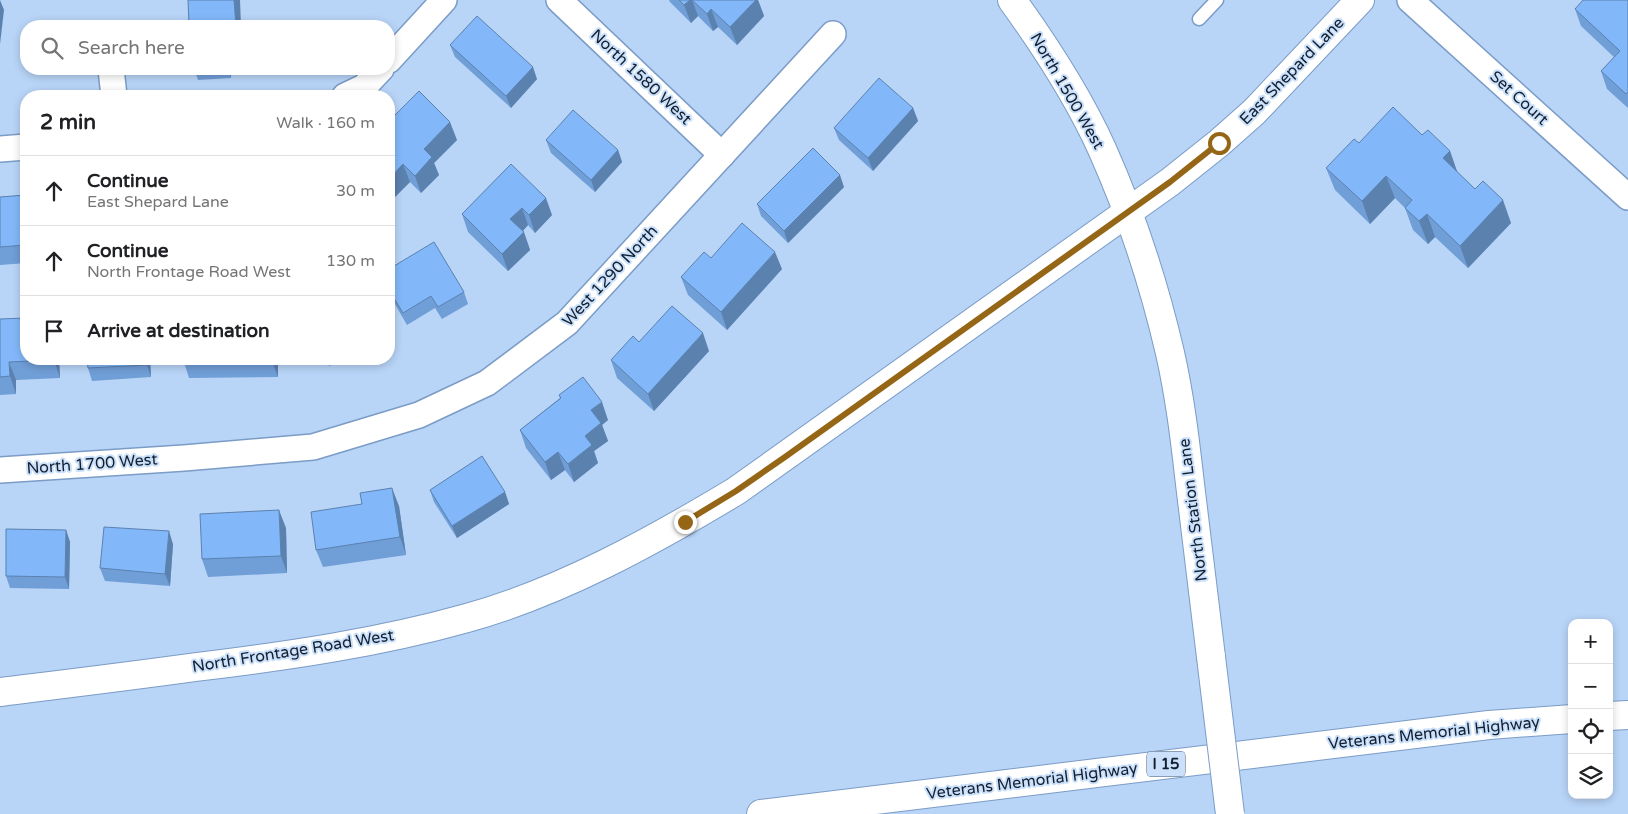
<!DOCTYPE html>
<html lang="en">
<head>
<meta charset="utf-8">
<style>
	:root { --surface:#fff; --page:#f6f6f6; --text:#202124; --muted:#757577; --line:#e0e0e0 }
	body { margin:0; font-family:"Varela Round",sans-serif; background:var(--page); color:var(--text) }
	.controls { position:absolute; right:15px; bottom:15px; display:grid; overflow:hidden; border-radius:10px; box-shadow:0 2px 8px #0003 }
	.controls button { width:45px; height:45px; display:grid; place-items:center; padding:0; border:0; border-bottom:1px solid var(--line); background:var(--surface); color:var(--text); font:25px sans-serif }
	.stop { position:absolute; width:15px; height:15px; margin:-11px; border:4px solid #966617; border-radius:50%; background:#fff }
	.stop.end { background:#966617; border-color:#fff; box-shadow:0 1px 5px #0008 }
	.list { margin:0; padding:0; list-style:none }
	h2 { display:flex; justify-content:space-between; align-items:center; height:65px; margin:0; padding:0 20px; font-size:21px }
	h2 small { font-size:16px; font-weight:400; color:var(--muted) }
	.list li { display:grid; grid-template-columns:32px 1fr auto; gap:15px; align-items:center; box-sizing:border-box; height:70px; padding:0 20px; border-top:1px solid var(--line) }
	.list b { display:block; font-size:19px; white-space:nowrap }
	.list p { margin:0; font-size:16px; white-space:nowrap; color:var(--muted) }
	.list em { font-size:16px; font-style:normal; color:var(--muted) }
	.icon { flex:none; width:28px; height:28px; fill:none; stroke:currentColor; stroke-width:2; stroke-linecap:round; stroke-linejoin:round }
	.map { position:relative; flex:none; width:1628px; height:814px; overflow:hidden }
	.search { position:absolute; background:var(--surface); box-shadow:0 2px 8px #0003; left:20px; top:20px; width:375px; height:55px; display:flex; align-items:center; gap:12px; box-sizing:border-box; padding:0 18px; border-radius:20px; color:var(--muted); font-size:19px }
	.panel { position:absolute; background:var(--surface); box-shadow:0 2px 8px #0003; left:20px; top:90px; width:375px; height:275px; border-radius:20px }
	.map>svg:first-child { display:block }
</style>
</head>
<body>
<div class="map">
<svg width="1628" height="814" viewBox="0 0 1628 814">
	<rect width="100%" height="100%" fill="#b8d4f7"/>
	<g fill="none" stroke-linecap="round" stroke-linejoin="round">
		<g stroke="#7b9cc6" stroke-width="15">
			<polyline id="lane" points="1199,19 1217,0"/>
		</g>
		<g stroke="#7b9cc6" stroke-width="28">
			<g id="street">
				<polyline points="559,0 722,155"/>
				<polyline points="1410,0 1628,197"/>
				<polyline points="389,60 444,0"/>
				<polyline points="111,69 114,96"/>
				<polyline points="345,96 364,87 381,69"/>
				<polyline points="0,149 26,147"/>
				<polyline points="0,470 184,458 313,447 419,415 487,383 567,323 833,34"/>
			</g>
		</g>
		<g stroke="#7b9cc6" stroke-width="30">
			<g id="secondary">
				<path d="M1012 0C1046 47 1078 96 1102 149 1131 214 1154 284 1170 353 1180 397 1185 440 1190 484 1197 542 1204 600 1211 657"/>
				<path d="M0 692C65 684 131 676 196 667 287 656 378 643 467 618 561 592 653 541 736 491L1170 182 1219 143 1254 112 1360 0"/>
			</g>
		</g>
		<g stroke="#7b9cc6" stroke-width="30">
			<g id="highway">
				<polyline points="1609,716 1628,715"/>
				<polyline points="761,814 1489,725 1572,719"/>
			</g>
		</g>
		<use href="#lane" stroke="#fff" stroke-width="12"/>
		<use href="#street" stroke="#fff" stroke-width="25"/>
		<use href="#secondary" stroke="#fff" stroke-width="28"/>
		<use href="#highway" stroke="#fff" stroke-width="28"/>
		<g stroke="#7b9cc6" stroke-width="30" stroke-linecap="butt">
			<polyline id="secondary-bridge" points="1211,657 1230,814"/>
		</g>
		<use href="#secondary-bridge" stroke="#fff" stroke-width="28"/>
	</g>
	<g fill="#709ed7">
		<polygon points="669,0 758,0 764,16 737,45 718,27 713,31 698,16 691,23 670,2"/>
		<polygon points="1628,0 1628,108 1607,89 1601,71 1614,57 1581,26 1575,9"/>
		<polygon points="450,45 537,79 511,108 455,57"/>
		<polygon points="194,69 231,69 231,78 198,80"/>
		<polygon points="913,108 918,121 873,171 839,140 834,128"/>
		<polygon points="389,121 457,140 434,163 439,175 421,193 410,182 392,200 389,196"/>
		<polygon points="1422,135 1450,151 1457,172 1511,223 1468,268 1435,237 1428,244 1413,230 1405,208 1395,198 1370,224 1335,190 1326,168 1359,143"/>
		<polygon points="546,140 618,150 622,162 595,192 551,153"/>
		<polygon points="511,164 552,215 535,233 528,225 523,231 530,250 508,271 468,232 462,214"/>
		<polygon points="844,187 788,243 761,216 757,204"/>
		<polygon points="26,195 26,263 0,265 0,197"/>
		<polygon points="711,258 782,269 727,330 688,295 681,277"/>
		<polygon points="389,269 464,292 468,304 442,319 435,308 407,325 389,294"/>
		<polygon points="0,319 59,359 60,378 16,380 16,394 0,395"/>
		<polygon points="709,351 654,411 617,378 611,360"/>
		<polygon points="87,359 150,359 151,377 92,381 88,368"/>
		<polygon points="183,359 278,359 278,377 189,378"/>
		<polygon points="326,359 346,359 329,366"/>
		<polygon points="559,395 608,420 602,425 608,441 594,451 598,463 574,482 565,470 551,480 526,448 520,430 560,398"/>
		<polygon points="430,490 505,492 509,504 457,538 434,502"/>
		<polygon points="399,506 406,555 323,567 316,550"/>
		<polygon points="286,528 287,573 208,577 202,559"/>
		<polygon points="66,530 70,542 69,589 10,588 6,576"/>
		<polygon points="173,544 170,586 105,581 100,568"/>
	</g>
	<g fill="#5b81af">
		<polygon points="0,0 4,10 0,44"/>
		<polygon points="234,0 240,0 241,26 236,26"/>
		<polygon points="690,0 692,0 698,16 691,23 684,5"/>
		<polygon points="756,0 758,0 764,16 737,45 730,27"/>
		<polygon points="711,9 718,27 713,31 707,14"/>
		<polygon points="533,67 537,79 511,108 506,96"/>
		<polygon points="228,69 231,69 231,78"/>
		<polygon points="913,108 918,121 873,171 868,158"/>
		<polygon points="450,122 457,140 434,163 439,175 421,193 415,176 424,149"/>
		<polygon points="618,150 622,162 595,192 591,180"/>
		<polygon points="1450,151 1458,174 1443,158"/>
		<polygon points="403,164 410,182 392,200 389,190 389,179"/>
		<polygon points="840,175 844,187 788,243 784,231"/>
		<polygon points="1386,176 1395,198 1370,224 1362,201"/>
		<polygon points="546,198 552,215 535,233 529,215"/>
		<polygon points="1503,200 1511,223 1468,268 1460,246"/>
		<polygon points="522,208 528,225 517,237 510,219"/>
		<polygon points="1427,214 1435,237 1428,244 1419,221"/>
		<polygon points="524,232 530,250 508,271 502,254"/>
		<polygon points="775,252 782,269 727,330 721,312"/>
		<polygon points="703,333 709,351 654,411 648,394"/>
		<polygon points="54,359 59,359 60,378 54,360"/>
		<polygon points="146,359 150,359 151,377 147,365"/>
		<polygon points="271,359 278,359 278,377"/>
		<polygon points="9,362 16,380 16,394 10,376"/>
		<polygon points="602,402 608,420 602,425 608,441 594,451 598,463 574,482 568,464 585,436 591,410"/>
		<polygon points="558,452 565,470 551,480 545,462"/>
		<polygon points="392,488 399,506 406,555 400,537"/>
		<polygon points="505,492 509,504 457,538 452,526"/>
		<polygon points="279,510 286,528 287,573 281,556"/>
		<polygon points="66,530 70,542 69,589 65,577"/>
		<polygon points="169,531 173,544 170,586 165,574"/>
	</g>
	<g fill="#82b8fa" stroke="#5b81af">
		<polygon points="188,0 234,0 236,26 189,26"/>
		<polygon points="679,0 690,0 684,5"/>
		<polygon points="692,0 756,0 730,27 711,9 707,14"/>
		<polygon points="1583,0 1628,0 1628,92 1626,94 1601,71 1620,51 1575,9"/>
		<polygon points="477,16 533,67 506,96 450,45"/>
		<polygon points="879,78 913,108 868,158 834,128"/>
		<polygon points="419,91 450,122 424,149 432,157 415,176 403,164 389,179 389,156 391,154 389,152 389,121"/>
		<polygon points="1393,107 1422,135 1428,130 1450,151 1443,158 1475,189 1483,181 1503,200 1460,246 1427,214 1419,221 1405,208 1412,200 1386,176 1362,201 1326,168 1354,139 1359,143"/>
		<polygon points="573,110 618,150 591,180 546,140"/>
		<polygon points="813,148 840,175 784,231 757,204"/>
		<polygon points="511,164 546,198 529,215 522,208 510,219 524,232 502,254 462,214"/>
		<polygon points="26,195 26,245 0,247 0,197"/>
		<polygon points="742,223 775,252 721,312 681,277 704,252 711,258"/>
		<polygon points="434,242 464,292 438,307 431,296 403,313 389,290 389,269"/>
		<polygon points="672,306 703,333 648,394 611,360 633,336 639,342"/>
		<polygon points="26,318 26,359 54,359 54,360 9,362 10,376 0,377 0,319"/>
		<polygon points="87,359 146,359 147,365 88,368"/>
		<polygon points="183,359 271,359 183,360"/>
		<polygon points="583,377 602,402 591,410 601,423 585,436 592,445 568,464 558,452 545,462 520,430 561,398 559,395"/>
		<polygon points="482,456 505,492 452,526 430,490"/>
		<polygon points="392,488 400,537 316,550 311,512 362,504 360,493"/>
		<polygon points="279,510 281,556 202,559 200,514"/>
		<polygon points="104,527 169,531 165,574 100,568"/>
		<polygon points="6,529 66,530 65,577 6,576"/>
	</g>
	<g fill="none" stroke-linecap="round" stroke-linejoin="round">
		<polyline stroke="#966617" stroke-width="6" points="685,522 736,491 785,457 1170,182 1219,143"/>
	</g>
	<g text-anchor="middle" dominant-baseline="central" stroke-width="4" stroke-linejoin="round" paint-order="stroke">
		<rect fill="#cbe1fb" stroke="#4a596c" stroke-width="1" x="1147" y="751.5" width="38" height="25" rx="4"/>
		<g font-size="15" font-weight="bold" fill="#121f2f">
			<text x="1166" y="764">I 15</text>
		</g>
		<g font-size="16" fill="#121f2f" stroke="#cbe1fb">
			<text transform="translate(1292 71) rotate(-46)">East Shepard Lane</text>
			<text transform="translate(641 77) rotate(43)">North 1580 West</text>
			<text transform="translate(1067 91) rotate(60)">North 1500 West</text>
			<text transform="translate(1519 98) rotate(42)">Set Court</text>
			<text transform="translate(610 276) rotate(-47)">West 1290 North</text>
			<text transform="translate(92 464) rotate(-4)">North 1700 West</text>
			<text transform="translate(1193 510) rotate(-97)">North Station Lane</text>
			<text transform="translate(293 651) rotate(-9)">North Frontage Road West</text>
			<text transform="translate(1434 733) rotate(-6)">Veterans Memorial Highway</text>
			<text transform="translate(1032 781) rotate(-7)">Veterans Memorial Highway</text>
		</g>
	</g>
</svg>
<div class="controls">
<button>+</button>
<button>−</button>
<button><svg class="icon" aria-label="locate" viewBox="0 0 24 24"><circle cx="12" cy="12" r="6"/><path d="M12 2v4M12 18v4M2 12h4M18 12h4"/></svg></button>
<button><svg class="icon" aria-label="layers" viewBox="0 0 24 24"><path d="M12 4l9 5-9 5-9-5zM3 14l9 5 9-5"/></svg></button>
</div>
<div class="stop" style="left:1219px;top:143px"></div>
<div class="stop end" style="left:685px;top:522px"></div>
<div class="search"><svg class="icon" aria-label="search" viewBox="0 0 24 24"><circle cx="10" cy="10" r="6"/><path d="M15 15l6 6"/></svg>Search here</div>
<section class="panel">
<h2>2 min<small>Walk · 160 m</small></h2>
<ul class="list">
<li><svg class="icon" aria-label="ahead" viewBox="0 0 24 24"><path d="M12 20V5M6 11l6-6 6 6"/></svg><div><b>Continue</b><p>East Shepard Lane</p></div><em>30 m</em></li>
<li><svg class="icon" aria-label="ahead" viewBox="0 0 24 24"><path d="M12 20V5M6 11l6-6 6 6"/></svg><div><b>Continue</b><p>North Frontage Road West</p></div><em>130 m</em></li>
<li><svg class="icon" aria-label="arrive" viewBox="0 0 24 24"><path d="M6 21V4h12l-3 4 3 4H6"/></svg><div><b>Arrive at destination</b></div></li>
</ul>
</section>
</div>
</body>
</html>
